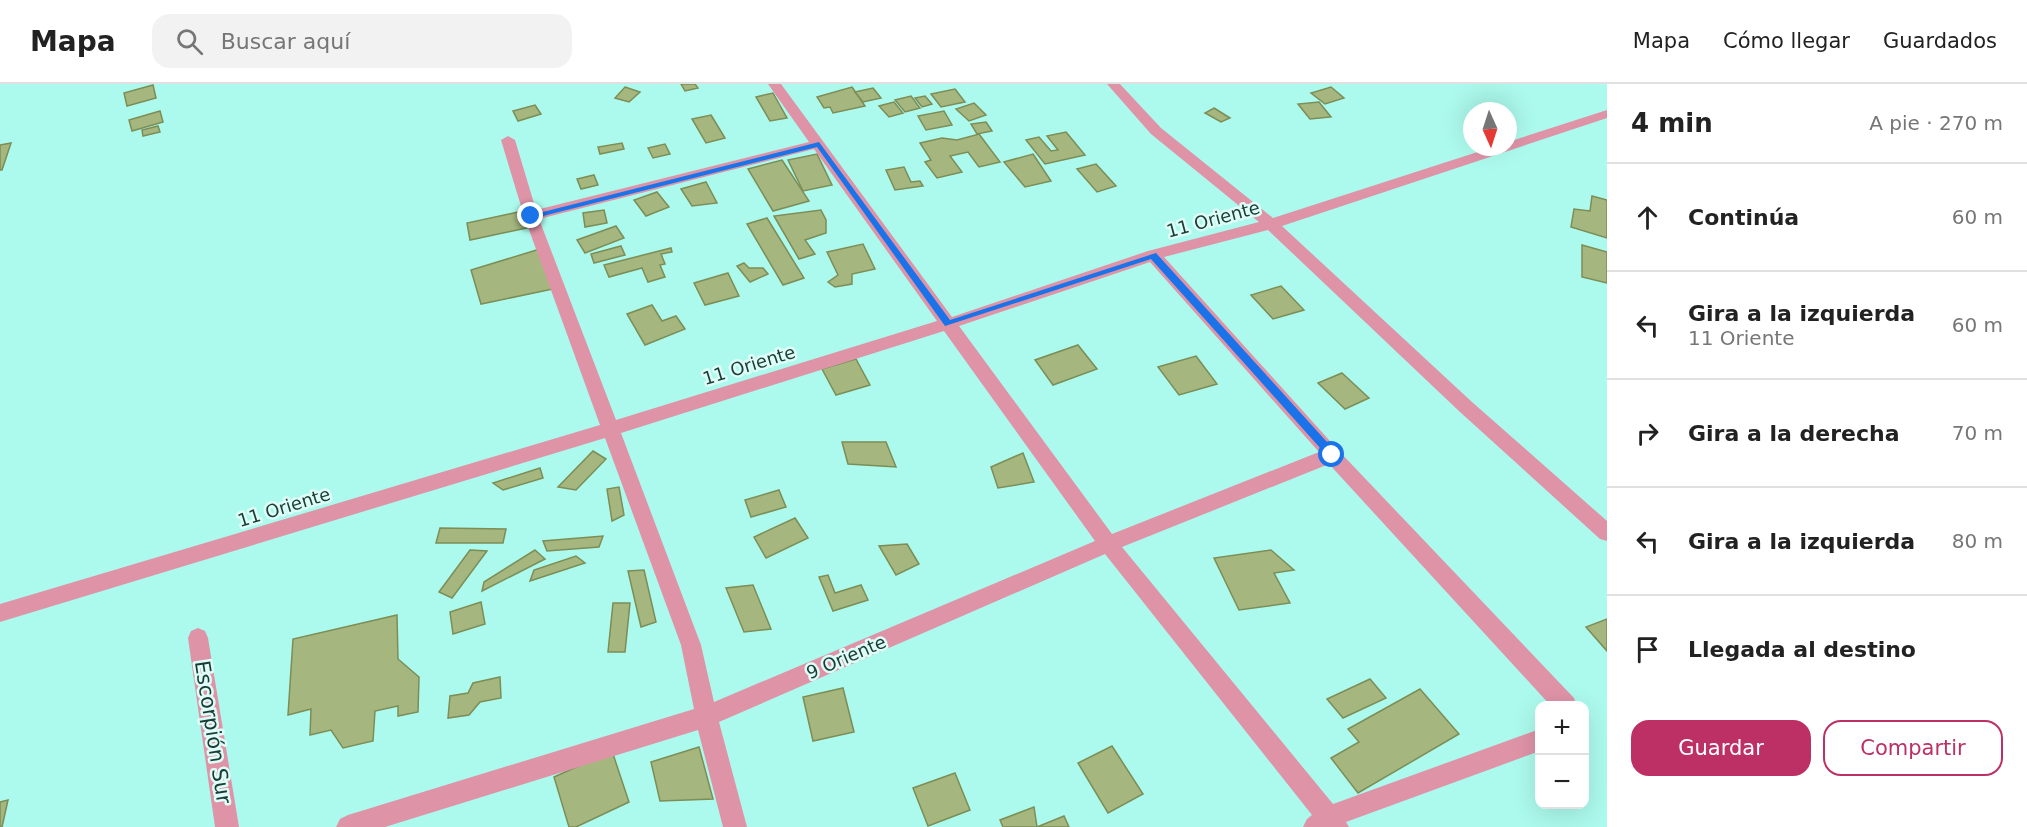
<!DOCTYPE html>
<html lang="es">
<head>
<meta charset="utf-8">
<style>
	:root { --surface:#fff; --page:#f2f2f2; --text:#222; --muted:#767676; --line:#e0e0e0; --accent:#bd3065 }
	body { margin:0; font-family:"DejaVu Sans",sans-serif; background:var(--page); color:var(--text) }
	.controls { position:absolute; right:18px; bottom:18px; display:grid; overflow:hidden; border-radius:12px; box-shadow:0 6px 24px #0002 }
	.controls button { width:54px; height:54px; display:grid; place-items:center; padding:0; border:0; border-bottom:2px solid var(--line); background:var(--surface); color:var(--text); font:30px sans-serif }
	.compass { position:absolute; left:1463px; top:18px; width:54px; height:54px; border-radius:50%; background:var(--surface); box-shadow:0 6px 24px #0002; rotate:177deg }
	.stop { position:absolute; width:18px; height:18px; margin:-14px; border:4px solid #1a73e8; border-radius:50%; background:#fff }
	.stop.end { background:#1a73e8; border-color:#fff; box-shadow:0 2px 6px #0008 }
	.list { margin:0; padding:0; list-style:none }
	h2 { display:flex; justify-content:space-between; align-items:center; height:78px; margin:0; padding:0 24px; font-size:26px }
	h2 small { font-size:20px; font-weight:400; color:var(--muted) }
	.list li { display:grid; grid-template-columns:39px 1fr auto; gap:18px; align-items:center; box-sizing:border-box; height:108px; padding:0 24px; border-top:2px solid var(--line) }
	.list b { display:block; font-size:22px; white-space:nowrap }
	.list p { margin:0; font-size:20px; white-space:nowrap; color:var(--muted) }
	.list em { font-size:20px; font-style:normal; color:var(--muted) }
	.actions { display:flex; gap:12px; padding:18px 24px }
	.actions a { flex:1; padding:14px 0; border:2px solid var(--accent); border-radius:18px; text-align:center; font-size:21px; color:var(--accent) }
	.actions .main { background:var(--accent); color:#fff }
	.icon { flex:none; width:33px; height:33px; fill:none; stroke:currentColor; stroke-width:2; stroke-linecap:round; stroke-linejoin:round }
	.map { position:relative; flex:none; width:1607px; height:743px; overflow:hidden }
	header { display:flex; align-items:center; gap:36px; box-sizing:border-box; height:84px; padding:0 30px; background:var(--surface); border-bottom:2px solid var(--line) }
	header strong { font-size:28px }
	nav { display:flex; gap:33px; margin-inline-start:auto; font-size:21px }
	.search { width:420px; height:54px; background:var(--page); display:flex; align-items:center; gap:15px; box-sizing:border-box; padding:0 21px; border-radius:18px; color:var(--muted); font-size:22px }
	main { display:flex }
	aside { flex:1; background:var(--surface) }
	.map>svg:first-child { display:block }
</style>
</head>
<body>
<header>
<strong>Mapa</strong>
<div class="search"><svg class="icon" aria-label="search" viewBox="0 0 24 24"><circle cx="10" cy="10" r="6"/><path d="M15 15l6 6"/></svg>Buscar aquí</div>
<nav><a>Mapa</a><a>Cómo llegar</a><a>Guardados</a></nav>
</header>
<main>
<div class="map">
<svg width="1607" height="743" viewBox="0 0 1607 743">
	<rect width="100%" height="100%" fill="#acfaed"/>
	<g fill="#a5b77f" stroke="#7c8d56" stroke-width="1.5">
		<polygon points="681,0 695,0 698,4 685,7"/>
		<polygon points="153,1 156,14 127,22 124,9"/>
		<polygon points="625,3 640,8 629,18 615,14"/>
		<polygon points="852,3 865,22 833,29 830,23 824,24 817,13"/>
		<polygon points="1331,3 1344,14 1325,20 1311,9"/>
		<polygon points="873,4 881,14 863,18 855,8"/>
		<polygon points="955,5 965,18 941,23 931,10"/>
		<polygon points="773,9 787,34 770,37 756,13"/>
		<polygon points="911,12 920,24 905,28 895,16"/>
		<polygon points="925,12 932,20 922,23 915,14"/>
		<polygon points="894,18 903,29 889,33 879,22"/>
		<polygon points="1319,18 1331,33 1310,35 1298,20"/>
		<polygon points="974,19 986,31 969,37 956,25"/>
		<polygon points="535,21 541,30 518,37 513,27"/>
		<polygon points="1214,24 1230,34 1221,38 1205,29"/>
		<polygon points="160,27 163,38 132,47 129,36"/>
		<polygon points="944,27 952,41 926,46 918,32"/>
		<polygon points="711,31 725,54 706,59 692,35"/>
		<polygon points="986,38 992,47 977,50 971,40"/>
		<polygon points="158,42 160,48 143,52 142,46"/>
		<polygon points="1066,48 1085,71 1045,80 1026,56 1039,53 1051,67 1058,66 1047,52"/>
		<polygon points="979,50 1000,78 979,83 968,68 950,72 962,88 937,94 925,78 931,76 920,59 942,54 957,56"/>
		<polygon points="11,59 2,86 0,86 0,61"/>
		<polygon points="622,59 624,65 600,70 598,63"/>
		<polygon points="665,60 670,70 653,74 648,64"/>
		<polygon points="817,70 832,101 803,107 788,76"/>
		<polygon points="1033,70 1051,97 1025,103 1004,78"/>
		<polygon points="782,76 809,117 773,127 748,85"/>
		<polygon points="1096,80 1116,102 1097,108 1077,85"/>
		<polygon points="904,83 911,98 920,97 923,102 895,106 886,86"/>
		<polygon points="594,91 598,101 581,105 577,95"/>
		<polygon points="706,98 717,119 692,122 681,105"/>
		<polygon points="657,108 669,123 646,132 634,116"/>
		<polygon points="1592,112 1607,116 1607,154 1571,143 1574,125 1590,127"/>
		<polygon points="604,126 607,139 585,143 583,129"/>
		<polygon points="821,126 826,136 826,149 805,156 815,170 799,175 774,132"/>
		<polygon points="523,127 527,144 470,156 467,139"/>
		<polygon points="767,134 804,194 783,201 747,140"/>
		<polygon points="616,142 624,154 585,169 577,156"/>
		<polygon points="863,160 875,185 852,190 852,200 835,203 828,198 838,191 827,168"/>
		<polygon points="1582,161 1607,168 1607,199 1582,193"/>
		<polygon points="621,162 625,171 594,179 591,170"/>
		<polygon points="671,164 672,168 661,170 665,180 660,181 665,193 648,198 642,184 609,193 604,181"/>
		<polygon points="540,165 553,205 481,220 471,186"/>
		<polygon points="744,179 749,184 763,184 768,190 750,198 737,182"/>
		<polygon points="728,189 739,212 705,221 694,199"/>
		<polygon points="1281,202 1304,226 1273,235 1251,211"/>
		<polygon points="652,221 662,237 676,232 685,245 645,261 627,230"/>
		<polygon points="1078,261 1097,285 1053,301 1035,276"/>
		<polygon points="1196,272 1217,300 1179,311 1158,283"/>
		<polygon points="856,275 870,301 836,311 822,285"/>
		<polygon points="1342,289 1369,314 1345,325 1318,299"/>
		<polygon points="842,358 886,358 896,383 848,380"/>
		<polygon points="593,367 606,375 576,406 558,403"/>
		<polygon points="1023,369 1034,398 998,404 991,383"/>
		<polygon points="540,384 543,394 503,406 493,399"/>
		<polygon points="619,403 624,431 612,437 607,405"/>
		<polygon points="779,406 786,423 751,433 745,416"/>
		<polygon points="795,434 808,454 766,474 754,453"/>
		<polygon points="440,444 506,445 503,459 436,459"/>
		<polygon points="603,452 599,463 547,467 543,457"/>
		<polygon points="907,460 919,480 896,491 879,462"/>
		<polygon points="470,466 487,467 452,514 439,508"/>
		<polygon points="535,466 545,475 482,507 484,498"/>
		<polygon points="1271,466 1294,486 1274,489 1290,519 1239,526 1214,474"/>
		<polygon points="576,472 585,479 530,497 534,486"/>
		<polygon points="644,486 656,538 641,543 628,487"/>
		<polygon points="828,491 835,509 861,501 868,516 833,527 819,493"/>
		<polygon points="753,501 771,545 744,548 726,504"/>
		<polygon points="481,518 485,540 453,550 450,528"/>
		<polygon points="613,519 630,519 625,568 608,568"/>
		<polygon points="397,531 398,575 419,593 418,628 398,632 398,622 375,627 373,657 343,664 331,646 310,651 311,625 288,631 293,555"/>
		<polygon points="1607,535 1607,567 1586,543"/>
		<polygon points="500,593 501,614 480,618 469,631 448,634 450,612 468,609 473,599"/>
		<polygon points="1370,595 1386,614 1343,634 1327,615"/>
		<polygon points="843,604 854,648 813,657 803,613"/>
		<polygon points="1420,605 1459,650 1358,709 1331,674 1359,658 1348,645"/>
		<polygon points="1112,662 1143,710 1108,729 1078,679"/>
		<polygon points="699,663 713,715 660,717 651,678"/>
		<polygon points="612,667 629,718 576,743 569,743 554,693"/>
		<polygon points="955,689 970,726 928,742 913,704"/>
		<polygon points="8,716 2,743 0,743 0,718"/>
		<polygon points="1034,723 1037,743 1064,732 1069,743 1003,743 1000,736"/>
	</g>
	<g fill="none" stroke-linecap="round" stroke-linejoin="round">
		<g fill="#df93a7" fill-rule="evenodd">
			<path d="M768 0H781L952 233 1148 167 1259 138 1151 50 1107 0H1120L1161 44 1273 134 1493 63H1508V58L1607 26V34L1282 142 1472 318 1607 437V457L1600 455 1460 328 1268 146 1164 173 1338 366 1574 614 1577 622H1551L1329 380 1122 463 1333 720 1540 645V667L1346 738 1349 743H1303L1307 735 1312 731 1105 470 719 638 747 743H723L698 646 385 743H336L340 735 348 731 694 625 681 561 605 354 0 538V520L600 341 524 132 501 56 508 52 515 56 536 126 809 58ZM814 65 937 237 616 336 539 135ZM1150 178 1319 368 1112 450 959 242ZM944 247 1095 457 714 618 701 561 621 349Z"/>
			<polygon points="198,544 205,547 208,554 239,743 215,743 188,554 191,547"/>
		</g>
	</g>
	<polygon fill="#1a73e8" points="819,58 950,236 1156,169 1336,368 1336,374 1329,374 1151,175 945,242 817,63 531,135 527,132"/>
	<g text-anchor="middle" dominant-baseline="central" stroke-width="5" stroke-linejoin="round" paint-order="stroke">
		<g font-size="18" fill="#1a3b36" stroke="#dffdf7">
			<text transform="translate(1213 135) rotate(-15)">11 Oriente</text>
			<text transform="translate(749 281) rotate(-17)">11 Oriente</text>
			<text transform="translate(284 423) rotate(-17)">11 Oriente</text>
			<text transform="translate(846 573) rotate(-23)">9 Oriente</text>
		</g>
		<g font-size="21" fill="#1a3b36" stroke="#dffdf7">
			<text transform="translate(213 648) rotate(81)">Escorpión Sur</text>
		</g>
	</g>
</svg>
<div class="controls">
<button>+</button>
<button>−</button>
</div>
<svg class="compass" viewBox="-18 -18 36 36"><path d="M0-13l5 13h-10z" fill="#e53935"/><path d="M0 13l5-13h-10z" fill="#767676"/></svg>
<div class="stop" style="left:1332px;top:371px"></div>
<div class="stop end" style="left:531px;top:132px"></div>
</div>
<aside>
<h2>4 min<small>A pie · 270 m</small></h2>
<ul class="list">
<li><svg class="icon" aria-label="ahead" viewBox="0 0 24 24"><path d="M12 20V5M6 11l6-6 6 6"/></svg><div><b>Continúa</b></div><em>60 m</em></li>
<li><svg class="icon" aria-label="left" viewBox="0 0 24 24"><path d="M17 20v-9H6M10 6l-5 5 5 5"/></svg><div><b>Gira a la izquierda</b><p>11 Oriente</p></div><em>60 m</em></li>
<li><svg class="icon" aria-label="right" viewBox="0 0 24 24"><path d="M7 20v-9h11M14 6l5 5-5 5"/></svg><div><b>Gira a la derecha</b></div><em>70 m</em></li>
<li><svg class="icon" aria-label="left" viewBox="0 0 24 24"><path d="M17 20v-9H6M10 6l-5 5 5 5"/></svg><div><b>Gira a la izquierda</b></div><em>80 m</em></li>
<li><svg class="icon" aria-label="arrive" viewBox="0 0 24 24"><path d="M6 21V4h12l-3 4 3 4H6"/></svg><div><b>Llegada al destino</b></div></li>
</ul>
<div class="actions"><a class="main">Guardar</a><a>Compartir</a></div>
</aside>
</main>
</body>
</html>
